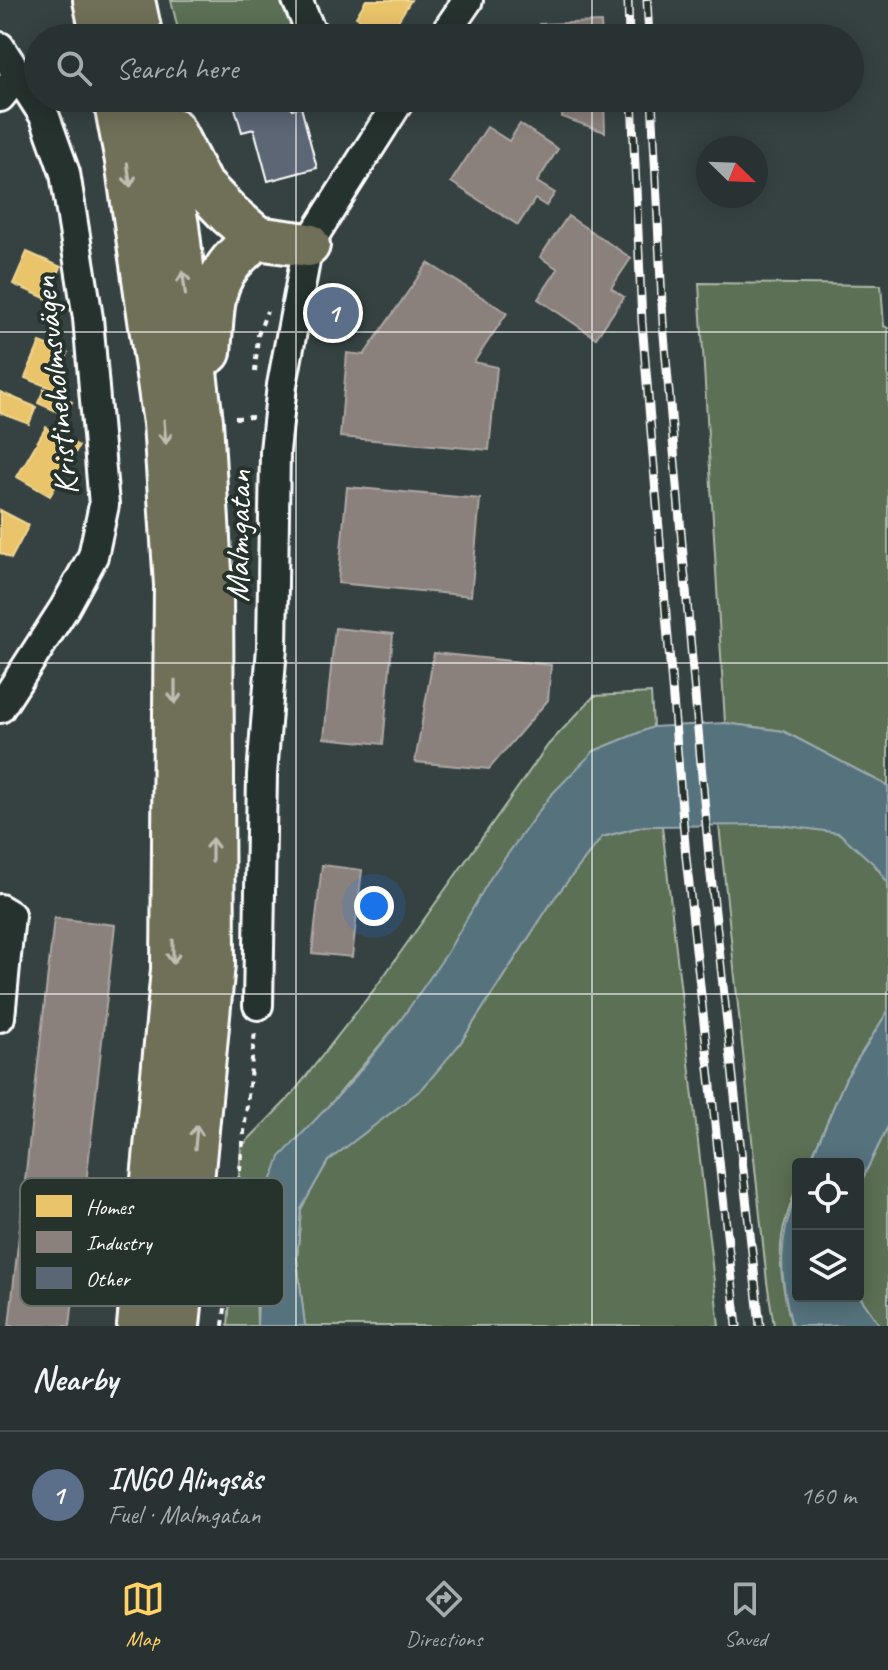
<!DOCTYPE html>
<html lang="en">
<head>
<meta charset="utf-8">
<style>
	:root { --surface:#283232; --page:#303a3a; --text:#f1f3f6; --muted:#a5aaac; --line:#444d4d; --accent:#ffd166 }
	body { margin:0; font-family:Caveat,sans-serif; background:var(--page); color:var(--text) }
	.controls { position:absolute; right:24px; bottom:24px; display:grid; overflow:hidden; border-radius:8px; box-shadow:0 4px 20px #0003 }
	.controls button { width:72px; height:72px; display:grid; place-items:center; padding:0; border:0; border-bottom:2px solid var(--line); background:var(--surface); color:var(--text); font:40px sans-serif }
	.compass { position:absolute; left:696px; top:136px; width:72px; height:72px; border-radius:50%; background:var(--surface); box-shadow:0 4px 20px #0003; rotate:113deg }
	.you { position:absolute; left:374px; top:906px; width:28px; height:28px; margin:-20px; border:6px solid #fff; border-radius:50%; background:#1a73e8; box-shadow:0 0 0 12px #1a73e833 }
	.badge { display:grid; place-items:center; width:52px; height:52px; border-radius:50%; background:var(--accent); color:#fff; font-size:26px; font-weight:700 }
	.pin { position:absolute; translate:-50% -50%; border:4px solid #fff; box-shadow:0 2px 8px #0006 }
	.list { margin:0; padding:0; list-style:none }
	h2 { display:flex; justify-content:space-between; align-items:center; height:104px; margin:0; padding:0 32px; font-size:34px }
	h2 small { font-size:26px; font-weight:400; color:var(--muted) }
	.list li { display:grid; grid-template-columns:52px 1fr auto; gap:24px; align-items:center; box-sizing:border-box; height:128px; padding:0 32px; border-top:2px solid var(--line) }
	.list b { display:block; font-size:30px; white-space:nowrap }
	.list p { margin:0; font-size:26px; white-space:nowrap; color:var(--muted) }
	.list em { font-size:26px; font-style:normal; color:var(--muted) }
	.icon { flex:none; width:44px; height:44px; fill:none; stroke:currentColor; stroke-width:2; stroke-linecap:round; stroke-linejoin:round }
	.map { position:relative; flex:none; width:888px; height:1326px; overflow:hidden }
	.search { position:absolute; background:var(--surface); box-shadow:0 4px 20px #0003; left:24px; right:24px; top:24px; height:88px; display:flex; align-items:center; gap:20px; box-sizing:border-box; padding:0 28px; border-radius:44px; color:var(--muted); font-size:30px }
	.sheet { height:232px; background:var(--surface) }
	nav { display:flex; justify-content:space-around; align-items:center; box-sizing:border-box; height:112px; border-top:2px solid var(--line); background:var(--surface); font-size:22px; color:var(--muted) }
	nav a { display:grid; justify-items:center; gap:4px }
	nav .on { color:var(--accent) }
	.map>svg:first-child { display:block }
</style>
</head>
<body>
<div class="map">
<svg width="888" height="1326" viewBox="0 0 888 1326">
	<rect width="100%" height="100%" fill="#364242"/>
	<filter id="ink" filterUnits="userSpaceOnUse"><feTurbulence type="fractalNoise" baseFrequency=".0125" numOctaves="2"/><feDisplacementMap in="SourceGraphic" scale="16" xChannelSelector="R" yChannelSelector="G"/><feConvolveMatrix kernelMatrix="1 2 1 2 8 2 1 2 1" color-interpolation-filters="sRGB"/></filter>
	<g filter="url(#ink)">
		<g fill="#5c7054" stroke="#aeb8aa" stroke-width="2">
			<polygon points="171,0 281,0 296,30 266,38 180,38"/>
			<polygon points="699,283 881,285 884,326 888,328 888,786 783,731 725,723"/>
			<polygon points="651,693 653,727 594,751 400,1021 319,1118 256,1272 257,1326 228,1326 241,1147 289,1098 376,987 548,745 594,696"/>
			<path d="M719 825C747 825 815 822 840 834 858 842 877 867 888 883V1011L846 1078 809 1164H798C798 1189 793 1196 786 1219 775 1253 783 1292 792 1326H774L767 1282Z"/>
			<polygon points="644,826 662,826 719,1326 305,1326 297,1259 301,1209 328,1161 371,1126 459,1045 553,900 602,837"/>
			<polygon points="888,1126 888,1326 880,1326 858,1294 858,1188"/>
		</g>
		<g fill="#57727b" stroke="#9aaab0" stroke-width="2">
			<polygon points="725,723 783,731 888,786 888,883 876,866 839,833 780,825 644,826 602,837 553,900 459,1045 422,1089 328,1161 301,1209 297,1259 305,1326 257,1326 262,1206 280,1157 351,1082 400,1021 447,953 491,877 550,796 594,751 653,727"/>
			<polygon points="888,1011 888,1126 858,1188 858,1164 809,1164 846,1078"/>
			<path d="M798 1191V1296L858 1294 880 1326H792C779 1276 777 1238 798 1191Z"/>
		</g>
		<g fill="#e9c46a" stroke="#f0d697" stroke-width="2">
			<polygon points="366,0 411,0 388,37 356,17"/>
			<polygon points="27,252 61,267 47,299 13,284"/>
			<polygon points="40,342 68,353 54,389 25,378"/>
			<polygon points="44,389 72,402 65,415 38,403"/>
			<polygon points="0,392 36,407 29,424 0,413"/>
			<polygon points="46,427 79,446 50,496 17,477"/>
			<polygon points="0,510 29,525 11,559 0,553"/>
		</g>
		<g fill="#8a817c" stroke="#ada7a3" stroke-width="2">
			<polygon points="601,22 602,38 539,38 539,24"/>
			<polygon points="561,98 604,98 605,132 562,117"/>
			<polygon points="520,124 558,149 537,182 555,193 546,206 535,199 518,225 451,182 487,127 509,141"/>
			<polygon points="568,216 631,258 611,288 624,297 596,338 538,299 558,269 540,257"/>
			<polygon points="428,263 507,313 474,362 497,367 489,450 340,437 347,353 364,355"/>
			<polygon points="347,487 480,499 471,596 338,583"/>
			<polygon points="335,628 393,634 383,744 324,738"/>
			<polygon points="434,653 551,665 548,700 489,769 415,762"/>
			<polygon points="322,865 362,870 352,957 312,953"/>
			<polygon points="54,918 115,925 70,1326 9,1326"/>
		</g>
		<polygon fill="#5b6674" stroke="#fff" stroke-width="2" points="232,98 289,98 292,109 301,107 317,168 268,181 254,129 242,132"/>
		<g fill="none" stroke-linecap="round" stroke-linejoin="round">
			<g stroke="#fff" stroke-width="34">
				<g id="minor">
					<polyline points="297,0 310,30 318,38"/>
					<polyline points="442,38 468,0"/>
					<polyline points="0,47 45,117 65,173 88,318 104,505 93,556 65,607 0,708"/>
					<polyline points="0,97 19,74"/>
					<polyline points="0,909 10,915 0,1017"/>
					<polyline points="258,1005 262,775 272,647 275,451 282,385 308,245 401,98"/>
				</g>
			</g>
			<g stroke="#fff" stroke-width="48">
				<g id="highway">
					<polyline points="95,0 103,38"/>
					<polyline points="133,0 141,38"/>
					<polyline points="115,98 127,161 165,423 176,585 173,970 139,1326"/>
					<polyline points="154,98 177,226 201,421 211,588 213,964 178,1326"/>
					<polyline points="172,129 200,184 229,214 257,238 308,245"/>
					<path d="M209 352C214 295 209 275 257 238"/>
				</g>
			</g>
			<g stroke="#fff" stroke-width="4" stroke-dasharray="6 6" stroke-linecap="butt">
				<polyline points="255,372 258,335 267,311"/>
				<polyline points="235,418 254,417"/>
				<polyline points="223,1326 255,1031"/>
			</g>
			<use href="#minor" stroke="#26332d" stroke-width="28"/>
			<use href="#highway" stroke="#706f59" stroke-width="42"/>
			<g stroke="#fff" stroke-width="9">
				<g id="rail">
					<polyline points="628,0 629,38"/>
					<polyline points="647,0 649,38"/>
					<polyline points="632,98 642,322 686,857 737,1326"/>
					<polyline points="652,98 663,323 709,857 760,1326"/>
				</g>
			</g>
			<use href="#rail" stroke="#26332d" stroke-width="6" stroke-dasharray="18" stroke-linecap="butt"/>
		</g>
		<defs><path id="oneway-shaft" d="M-6 0H5M1.5-3L5.5 0L1.5 3" fill="none" stroke-width="1.6" stroke-linecap="round" stroke-linejoin="round" transform="scale(2)"/></defs>
		<g stroke="#bfbeb4">
			<use href="#oneway-shaft" transform="translate(129 175) rotate(82)"/>
			<use href="#oneway-shaft" transform="translate(184 283) rotate(-97)"/>
			<use href="#oneway-shaft" transform="translate(165 432) rotate(85)"/>
			<use href="#oneway-shaft" transform="translate(175 692) rotate(90)"/>
			<use href="#oneway-shaft" transform="translate(212 850) rotate(-90)"/>
			<use href="#oneway-shaft" transform="translate(173 952) rotate(90)"/>
			<use href="#oneway-shaft" transform="translate(196 1137) rotate(-85)"/>
		</g>
	</g>
	<path fill="none" stroke="#fff" stroke-width="2" stroke-opacity="0.55" d="M296 0V38M592 0V38M296 98V1326M592 98V1326M0 332H888M0 663H888M0 994H888"/>
	<g text-anchor="middle" dominant-baseline="central" stroke-width="8" stroke-linejoin="round" paint-order="stroke">
		<g font-size="34" fill="#fff" stroke="#26332d">
			<text transform="translate(55 386) rotate(-96)">Kristineholmsvägen</text>
			<text transform="translate(238 536) rotate(-89)">Malmgatan</text>
		</g>
	</g>
	<rect x="20" y="1178" width="264" height="128" rx="12" fill="#26332d" stroke="#67706c" stroke-width="2"/>
	<rect x="36" y="1195" width="36" height="22" fill="#e9c46a"/>
	<rect x="36" y="1231" width="36" height="22" fill="#8a817c"/>
	<rect x="36" y="1267" width="36" height="22" fill="#5b6674"/>
	<g font-size="22" fill="#fff">
		<text x="86" y="1214">Homes</text>
		<text x="86" y="1250">Industry</text>
		<text x="86" y="1286">Other</text>
	</g>
</svg>
<div class="controls">
<button><svg class="icon" aria-label="locate" viewBox="0 0 24 24"><circle cx="12" cy="12" r="6"/><path d="M12 2v4M12 18v4M2 12h4M18 12h4"/></svg></button>
<button><svg class="icon" aria-label="layers" viewBox="0 0 24 24"><path d="M12 4l9 5-9 5-9-5zM3 14l9 5 9-5"/></svg></button>
</div>
<svg class="compass" viewBox="-18 -18 36 36"><path d="M0-13l5 13h-10z" fill="#e53935"/><path d="M0 13l5-13h-10z" fill="#a5aaac"/></svg>
<div class="you"></div>
<div class="pin badge" style="left:333px;top:313px;background:#5c6f8a">1</div>
<div class="search"><svg class="icon" aria-label="search" viewBox="0 0 24 24"><circle cx="10" cy="10" r="6"/><path d="M15 15l6 6"/></svg>Search here</div>
</div>
<section class="sheet">
<h2>Nearby<small></small></h2>
<ul class="list">
<li><span class="badge" style="background:#5c6f8a">1</span><div><b>INGO Alingsås</b><p>Fuel · Malmgatan</p></div><em>160 m</em></li>
</ul>
</section>
<nav>
<a class="on"><svg class="icon" aria-label="map" viewBox="0 0 24 24"><path d="M3 6l6-2 6 2 6-2v14l-6 2-6-2-6 2zM9 4v14M15 6v14"/></svg>Map</a>
<a><svg class="icon" aria-label="directions" viewBox="0 0 24 24"><path d="M12 3l9 9-9 9-9-9zM9 14v-3h6M13 9l2 2-2 2"/></svg>Directions</a>
<a><svg class="icon" aria-label="saved" viewBox="0 0 24 24"><path d="M7 4h10v16l-5-4-5 4z"/></svg>Saved</a>
</nav>
</body>
</html>
